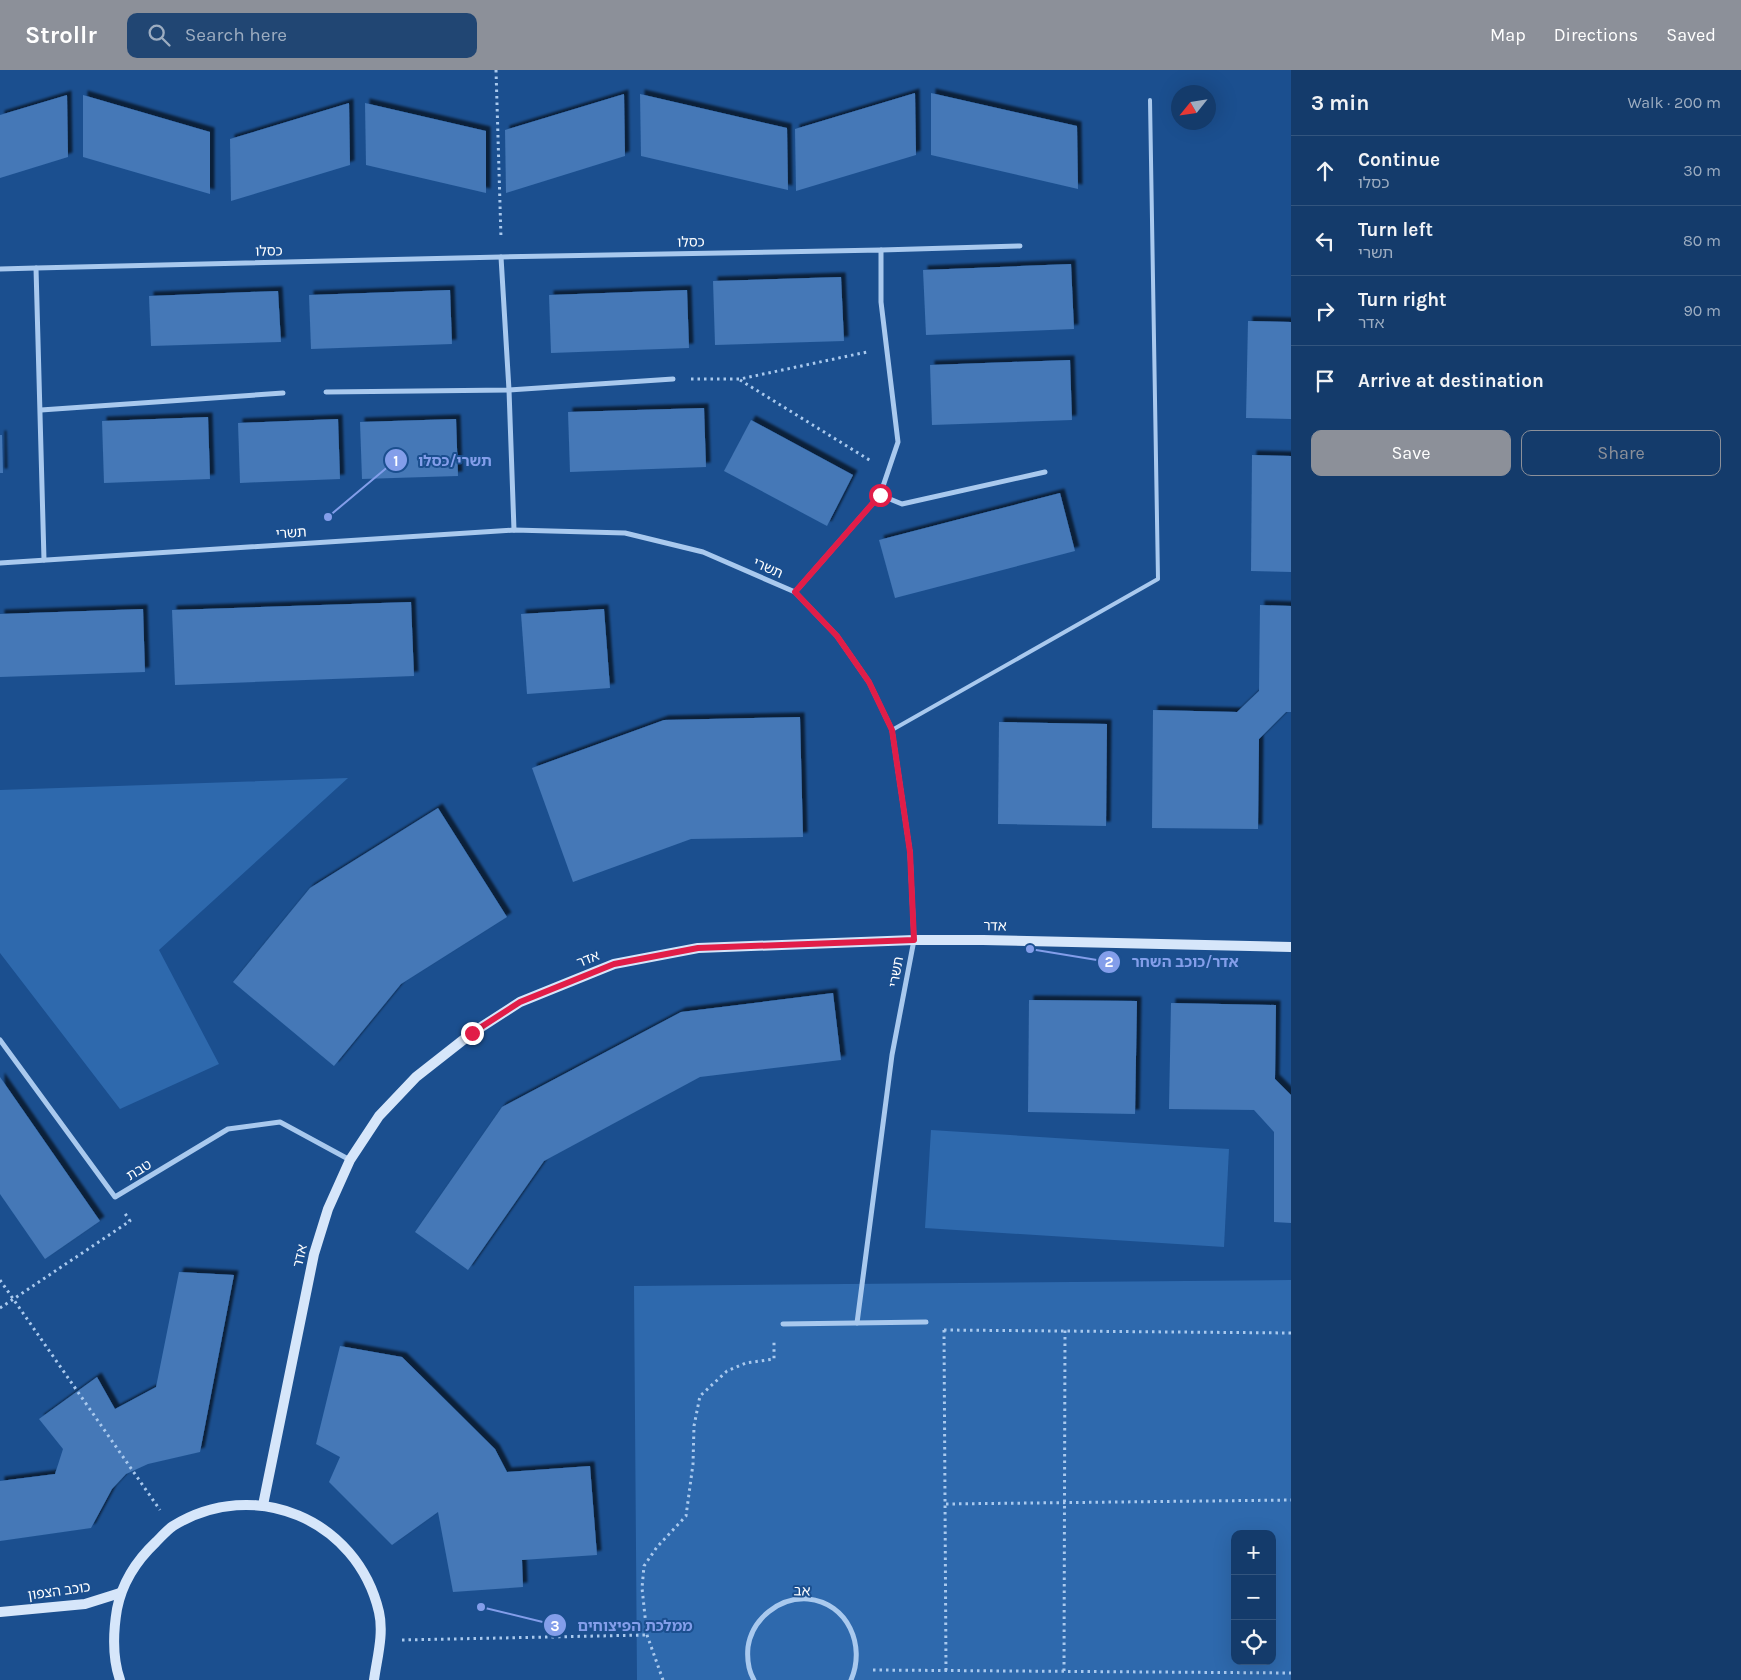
<!DOCTYPE html>
<html lang="en">
<head>
<meta charset="utf-8">
<style>
	:root { --surface:#143b6b; --page:#214673; --text:#f1f3f6; --muted:#9dadc1; --line:#33557e; --accent:#8c9099 }
	body { margin:0; font-family:Karla,"Noto Sans Hebrew",sans-serif; background:var(--page); color:var(--text) }
	.controls { position:absolute; right:15px; bottom:15px; display:grid; overflow:hidden; border-radius:10px; box-shadow:0 5px 20px #0002 }
	.controls button { width:45px; height:45px; display:grid; place-items:center; padding:0; border:0; border-bottom:1px solid var(--line); background:var(--surface); color:var(--text); font:25px sans-serif }
	.compass { position:absolute; left:1171px; top:15px; width:45px; height:45px; border-radius:50%; background:var(--surface); box-shadow:0 5px 20px #0002; rotate:240deg }
	.stop { position:absolute; width:15px; height:15px; margin:-11px; border:4px solid #e11d48; border-radius:50%; background:#fff }
	.stop.end { background:#e11d48; border-color:#fff; box-shadow:0 1px 5px #0008 }
	.list { margin:0; padding:0; list-style:none }
	h2 { display:flex; justify-content:space-between; align-items:center; height:65px; margin:0; padding:0 20px; font-size:21px }
	h2 small { font-size:16px; font-weight:400; color:var(--muted) }
	.list li { display:grid; grid-template-columns:32px 1fr auto; gap:15px; align-items:center; box-sizing:border-box; height:70px; padding:0 20px; border-top:1px solid var(--line) }
	.list b { display:block; font-size:19px; white-space:nowrap }
	.list p { margin:0; font-size:16px; white-space:nowrap; color:var(--muted) }
	.list em { font-size:16px; font-style:normal; color:var(--muted) }
	.actions { display:flex; gap:10px; padding:15px 20px }
	.actions a { flex:1; padding:11px 0; border:1px solid var(--accent); border-radius:10px; text-align:center; font-size:18px; color:var(--accent) }
	.actions .main { background:var(--accent); color:#fff }
	.icon { flex:none; width:28px; height:28px; fill:none; stroke:currentColor; stroke-width:2; stroke-linecap:round; stroke-linejoin:round }
	.map { position:relative; flex:none; width:1291px; height:1610px; overflow:hidden }
	header { display:flex; align-items:center; gap:30px; box-sizing:border-box; height:70px; padding:0 25px; background:var(--accent); color:#fff }
	header strong { font-size:24px }
	nav { display:flex; gap:28px; margin-inline-start:auto; font-size:18px }
	.search { width:350px; height:45px; background:var(--page); display:flex; align-items:center; gap:12px; box-sizing:border-box; padding:0 18px; border-radius:10px; color:var(--muted); font-size:19px }
	main { display:flex }
	aside { flex:1; background:var(--surface) }
	.map>svg:first-child { display:block }
</style>
</head>
<body>
<header>
<strong>Strollr</strong>
<div class="search"><svg class="icon" aria-label="search" viewBox="0 0 24 24"><circle cx="10" cy="10" r="6"/><path d="M15 15l6 6"/></svg>Search here</div>
<nav><a>Map</a><a>Directions</a><a>Saved</a></nav>
</header>
<main>
<div class="map">
<svg width="1291" height="1610" viewBox="0 0 1291 1610">
	<defs>
		<filter id="shadow"><feDropShadow dx="4.5" dy="-4.5" stdDeviation="1" flood-color="#0009"/></filter>
	</defs>
	<rect width="100%" height="100%" fill="#1b4f8f"/>
	<g fill="#2e69ad" fill-rule="evenodd">
		<polygon points="348,708 159,880 219,994 120,1039 0,883 0,720"/>
		<polygon points="931,1060 1229,1079 1224,1177 925,1158"/>
		<path d="M1291 1210V1610H637L634 1216ZM1235 1464H1272V1591H1235Z"/>
	</g>
	<g fill="#4478b7" filter="url(#shadow)">
		<polygon points="915,23 916,85 796,121 795,59"/>
		<polygon points="931,23 1077,56 1078,119 931,85"/>
		<polygon points="624,24 625,86 506,123 505,60"/>
		<polygon points="640,24 787,58 788,120 641,86"/>
		<polygon points="67,25 68,87 0,108 0,45"/>
		<polygon points="83,25 210,62 210,124 83,87"/>
		<polygon points="349,33 350,95 231,131 230,69"/>
		<polygon points="365,33 486,61 486,123 366,95"/>
		<polygon points="1071,194 1074,259 926,265 923,200"/>
		<polygon points="841,207 844,271 715,275 713,211"/>
		<polygon points="450,220 452,274 311,279 309,225"/>
		<polygon points="687,220 689,278 551,283 549,225"/>
		<polygon points="278,221 281,272 151,276 149,226"/>
		<polygon points="1248,251 1291,252 1291,349 1246,348"/>
		<polygon points="1070,290 1072,350 932,355 930,295"/>
		<polygon points="704,338 706,397 570,402 568,342"/>
		<polygon points="208,347 210,409 104,413 102,351"/>
		<polygon points="338,349 340,409 240,413 238,353"/>
		<polygon points="456,349 458,406 362,409 360,352"/>
		<polygon points="751,350 853,405 827,456 724,401"/>
		<polygon points="0,365 2,365 3,403 0,403"/>
		<polygon points="1252,385 1291,386 1291,502 1251,501"/>
		<polygon points="1060,423 1075,481 895,528 879,470"/>
		<polygon points="411,532 414,606 175,615 172,540"/>
		<polygon points="1260,535 1291,536 1291,642 1286,642 1259,669 1258,759 1152,758 1153,640 1237,642 1259,621"/>
		<polygon points="143,539 145,602 0,607 0,544"/>
		<polygon points="604,539 610,618 527,624 521,544"/>
		<polygon points="800,647 803,767 691,769 573,812 532,698 664,650"/>
		<polygon points="999,652 1107,654 1106,756 998,754"/>
		<polygon points="438,738 507,847 401,914 334,996 233,912 310,818"/>
		<polygon points="833,923 841,990 700,1007 544,1091 468,1200 415,1162 502,1037 681,942"/>
		<polygon points="1029,930 1137,931 1135,1044 1028,1042"/>
		<polygon points="1171,933 1276,935 1275,1009 1291,1025 1291,1153 1274,1152 1274,1062 1254,1040 1169,1039"/>
		<polygon points="0,1007 100,1151 45,1189 0,1124"/>
		<polygon points="179,1202 234,1205 200,1382 148,1394 126,1404 112,1419 91,1458 0,1471 0,1411 55,1404 63,1379 39,1349 97,1307 115,1339 156,1317"/>
		<polygon points="340,1276 402,1287 495,1379 507,1402 590,1396 597,1485 522,1490 523,1517 453,1522 438,1442 392,1475 329,1412 340,1387 316,1374"/>
	</g>
	<g fill="none" stroke-linecap="round" stroke-linejoin="round">
		<g stroke="#a9c9ee" stroke-width="3" stroke-dasharray="2.5 4" stroke-linecap="butt">
			<polyline points="496,0 501,168"/>
			<polyline points="691,309 740,309 867,282"/>
			<polyline points="740,310 871,391"/>
			<polyline points="0,1210 160,1440"/>
			<polyline points="0,1238 130,1151 124,1142"/>
			<polyline points="944,1260 1291,1263"/>
			<polyline points="944,1260 946,1601"/>
			<polyline points="946,1434 1291,1430"/>
			<polyline points="402,1570 647,1565"/>
			<polyline points="873,1600 1291,1603"/>
			<polyline points="1064,1601 1065,1260"/>
			<polyline points="663,1610 647,1565 642,1518 644,1496 657,1477 686,1446 693,1394 694,1356 700,1326 727,1301 746,1293 774,1289 774,1270"/>
		</g>
		<polyline stroke="#a9c9ee" stroke-width="4" points="892,660 1158,509 1150,30"/>
		<g stroke="#a9c9ee" stroke-width="5">
			<polyline points="881,180 1020,176"/>
			<polyline points="501,187 509,320 514,460"/>
			<polyline points="0,199 36,198"/>
			<polyline points="326,322 509,320 673,309"/>
			<polyline points="41,340 283,323"/>
			<polyline points="880,425 902,434 1045,402"/>
			<polyline points="44,490 36,198 501,187 881,180 881,232 898,372 880,425 795,522"/>
			<polyline points="0,493 514,460 625,463 703,482 795,522 837,566 869,612 892,660 910,782 914,870 892,985 857,1253"/>
			<polyline points="0,970 115,1127 228,1059 280,1052 350,1090"/>
			<polyline points="783,1254 926,1252"/>
			<path d="M754 1610C748 1600 747 1588 748 1577 752 1549 779 1527 808 1529 848 1533 866 1576 851 1610"/>
		</g>
		<g stroke="#d6e6fa" stroke-width="10">
			<polyline points="263,1435 314,1184 328,1139 350,1090 379,1046 416,1007 472,963 520,932 614,894 698,878 914,870 983,870 1291,877"/>
			<polyline points="0,1542 85,1534 120,1523"/>
			<path d="M120 1610C112 1587 113 1563 117 1539 122 1513 137 1490 156 1472 161 1467 167 1460 173 1456 254 1406 357 1449 379 1542 384 1564 377 1588 374 1610"/>
		</g>
	</g>
	<g fill="none" stroke-linecap="round" stroke-linejoin="round">
		<polyline stroke="#e11d48" stroke-width="6" points="472,963 520,932 614,894 698,878 914,870 910,782 892,660 869,612 837,566 795,522 880,425"/>
	</g>
	<g text-anchor="middle" dominant-baseline="central" stroke-width="4" stroke-linejoin="round" paint-order="stroke">
		<g font-size="14" fill="#fff" stroke="#1b4f8f">
			<text transform="translate(691 172) rotate(-1)">כסלו</text>
			<text transform="translate(269 181) rotate(-1)">כסלו</text>
			<text transform="translate(291 463) rotate(-4)">תשרי</text>
			<text transform="translate(768 498) rotate(24)">תשרי</text>
			<text transform="translate(995 856) rotate(1)">אדר</text>
			<text transform="translate(588 889) rotate(-22)">אדר</text>
			<text transform="translate(896 902) rotate(-80)">תשרי</text>
			<text transform="translate(139 1100) rotate(-31)">טבת</text>
			<text transform="translate(300 1186) rotate(-77)">אדר</text>
			<text transform="translate(59 1521) rotate(-8)">כוכב הצפון</text>
			<text transform="translate(802 1521) rotate(1)">אב</text>
		</g>
	</g>
	<path fill="none" stroke="#839eea" stroke-width="2" d="M328 447L396 390M1030 879L1109 892M481 1537L555 1555"/>
	<g fill="#839eea" stroke="#1b4f8f" stroke-width="2">
		<circle cx="328" cy="447" r="5"/>
		<circle cx="1030" cy="879" r="5"/>
		<circle cx="481" cy="1537" r="5"/>
		<circle cx="396" cy="390" r="12"/>
		<circle cx="1109" cy="892" r="12"/>
		<circle cx="555" cy="1555" r="12"/>
	</g>
	<g font-size="15" text-anchor="middle" font-weight="bold" fill="#fff">
		<text x="396" y="396">1</text>
		<text x="1109" y="897">2</text>
		<text x="555" y="1561">3</text>
	</g>
	<g font-size="15" text-anchor="middle" font-weight="bold" fill="#839eea" stroke="#1b4f8f" stroke-width="4" stroke-linejoin="round" paint-order="stroke">
		<text x="455" y="396">תשרי/כסלו</text>
		<text x="1185" y="897">אדר/כוכב השחר</text>
		<text x="635" y="1561">ממלכת הפיצוחים</text>
	</g>
</svg>
<div class="controls">
<button>+</button>
<button>−</button>
<button><svg class="icon" aria-label="locate" viewBox="0 0 24 24"><circle cx="12" cy="12" r="6"/><path d="M12 2v4M12 18v4M2 12h4M18 12h4"/></svg></button>
</div>
<svg class="compass" viewBox="-18 -18 36 36"><path d="M0-13l5 13h-10z" fill="#e53935"/><path d="M0 13l5-13h-10z" fill="#9dadc1"/></svg>
<div class="stop" style="left:880px;top:425px"></div>
<div class="stop end" style="left:472px;top:963px"></div>
</div>
<aside>
<h2>3 min<small>Walk · 200 m</small></h2>
<ul class="list">
<li><svg class="icon" aria-label="ahead" viewBox="0 0 24 24"><path d="M12 20V5M6 11l6-6 6 6"/></svg><div><b>Continue</b><p>כסלו</p></div><em>30 m</em></li>
<li><svg class="icon" aria-label="left" viewBox="0 0 24 24"><path d="M17 20v-9H6M10 6l-5 5 5 5"/></svg><div><b>Turn left</b><p>תשרי</p></div><em>80 m</em></li>
<li><svg class="icon" aria-label="right" viewBox="0 0 24 24"><path d="M7 20v-9h11M14 6l5 5-5 5"/></svg><div><b>Turn right</b><p>אדר</p></div><em>90 m</em></li>
<li><svg class="icon" aria-label="arrive" viewBox="0 0 24 24"><path d="M6 21V4h12l-3 4 3 4H6"/></svg><div><b>Arrive at destination</b></div></li>
</ul>
<div class="actions"><a class="main">Save</a><a>Share</a></div>
</aside>
</main>
</body>
</html>
